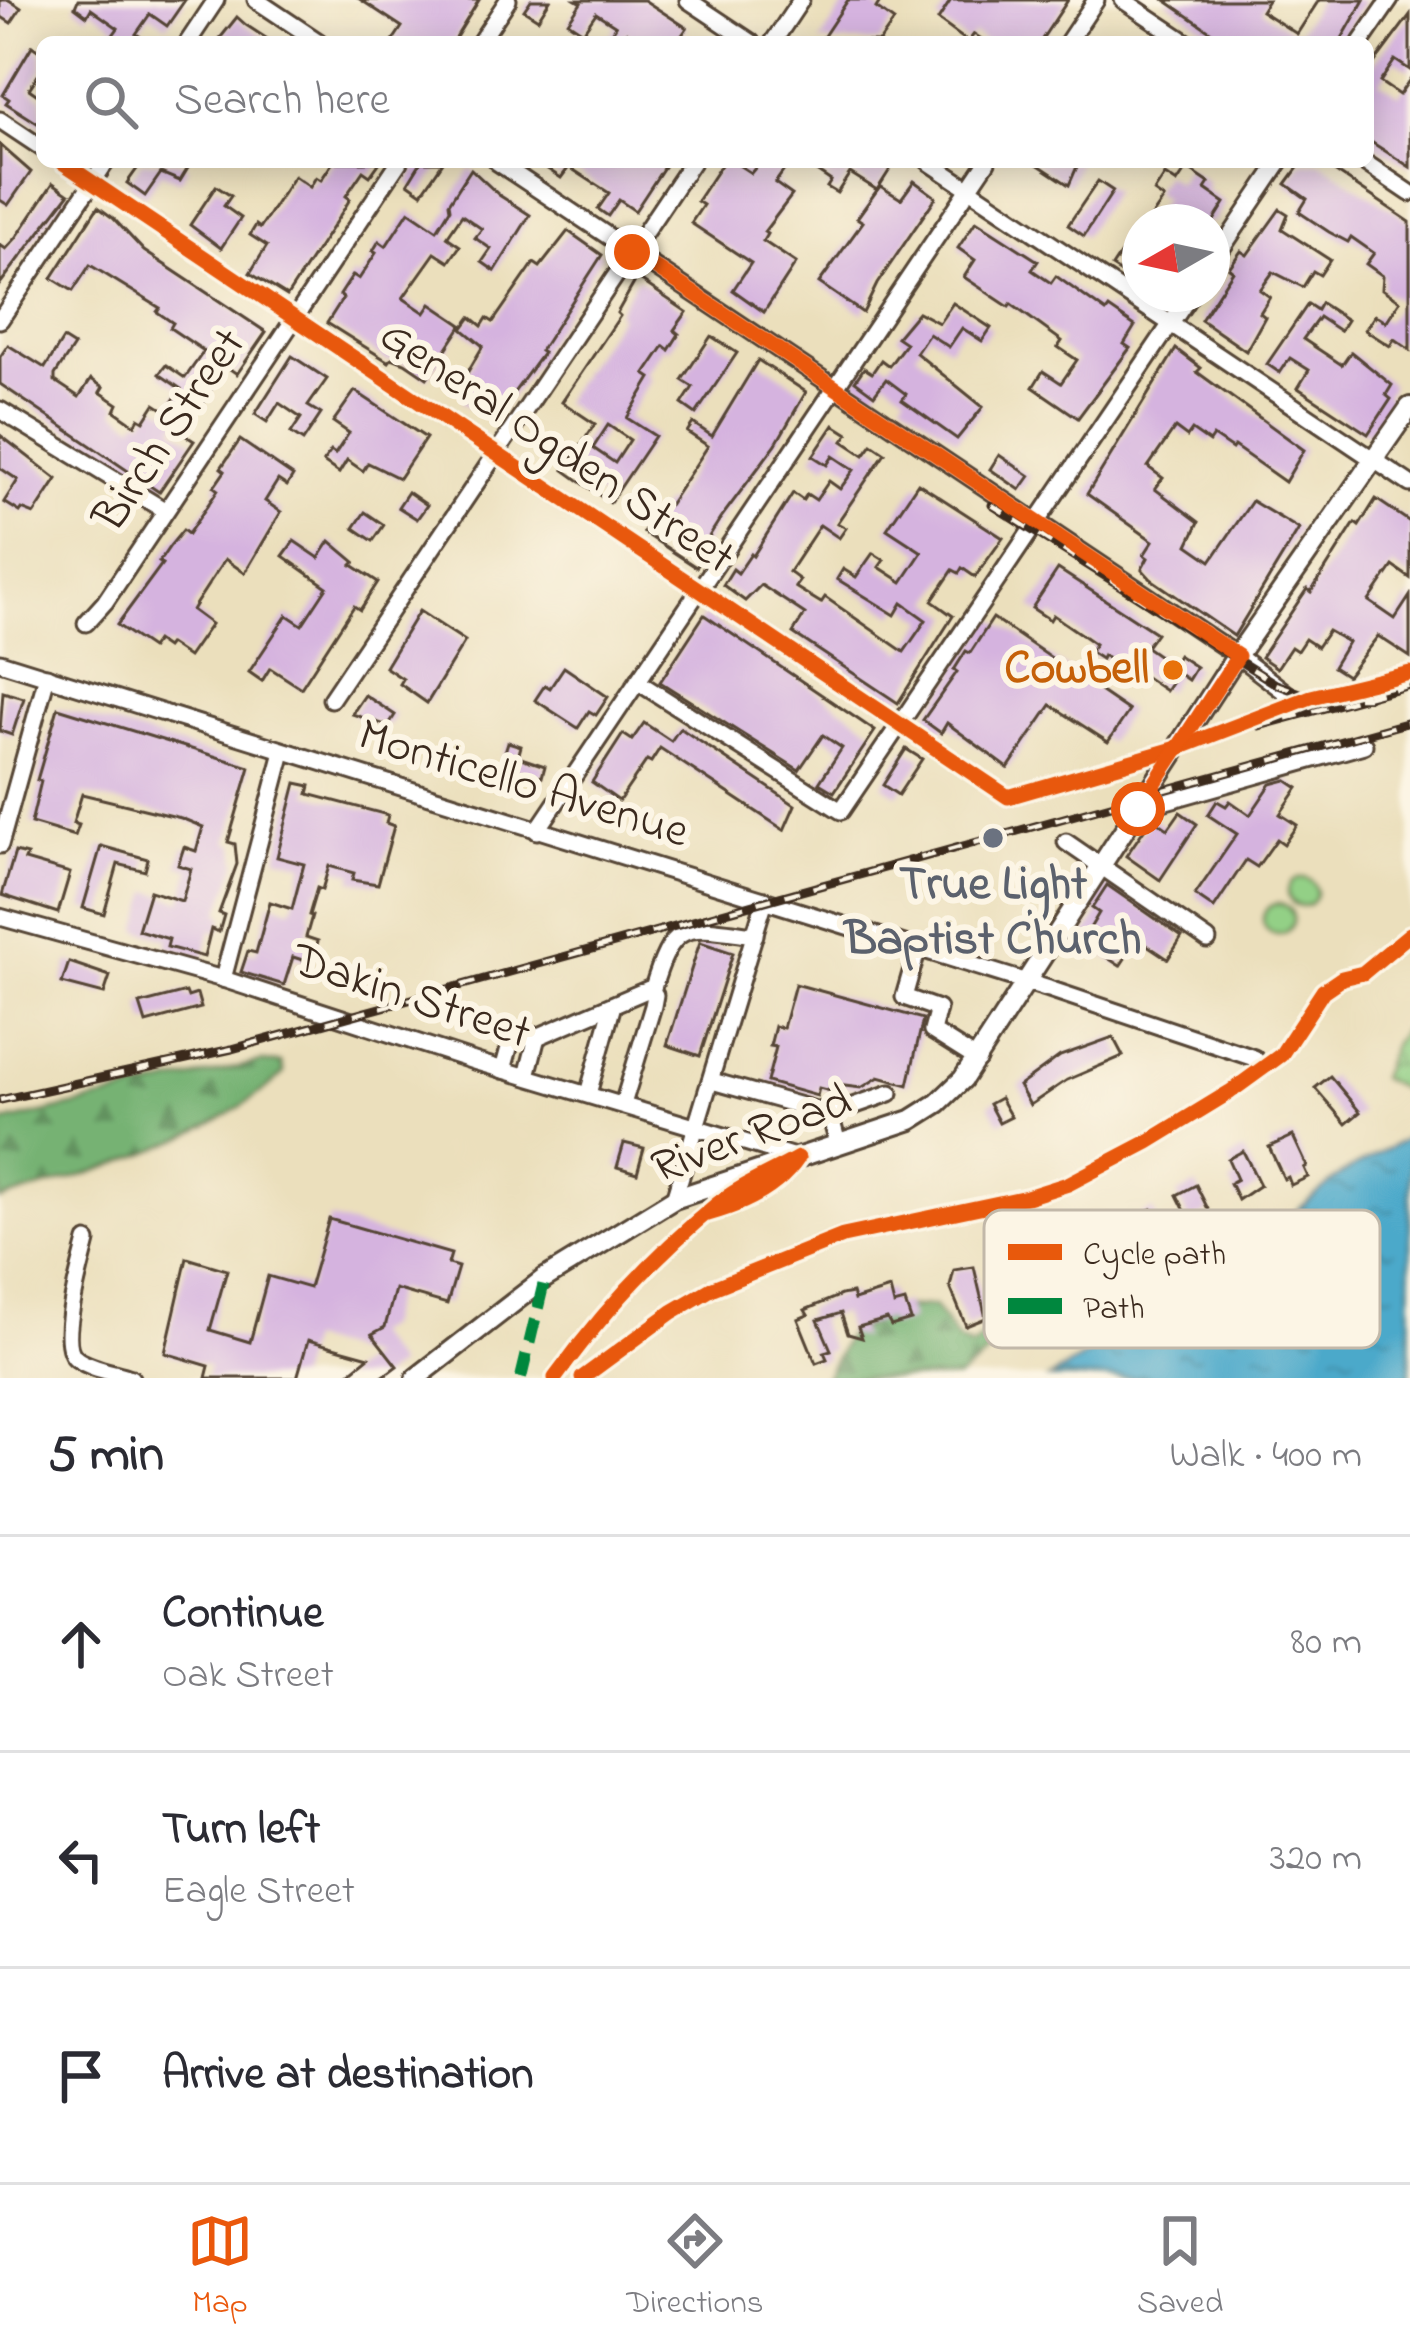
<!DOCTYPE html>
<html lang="en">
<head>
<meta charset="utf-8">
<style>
	:root { --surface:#fff; --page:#f7f7f7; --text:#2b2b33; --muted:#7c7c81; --line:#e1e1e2; --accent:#ea580c }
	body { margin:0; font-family:"Indie Flower",sans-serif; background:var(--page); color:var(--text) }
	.compass { position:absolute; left:1122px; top:204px; width:108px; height:108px; border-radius:50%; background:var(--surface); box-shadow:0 6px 30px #0003; rotate:261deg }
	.stop { position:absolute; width:36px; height:36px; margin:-27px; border:9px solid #ea580c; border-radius:50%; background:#fff }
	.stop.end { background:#ea580c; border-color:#fff; box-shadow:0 3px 12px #0008 }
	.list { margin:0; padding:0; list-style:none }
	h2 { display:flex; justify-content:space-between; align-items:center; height:156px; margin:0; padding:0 48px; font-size:51px }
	h2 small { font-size:39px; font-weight:400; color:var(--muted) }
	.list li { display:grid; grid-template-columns:78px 1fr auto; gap:36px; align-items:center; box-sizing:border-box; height:216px; padding:0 48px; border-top:3px solid var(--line) }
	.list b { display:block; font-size:45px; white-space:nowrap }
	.list p { margin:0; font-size:39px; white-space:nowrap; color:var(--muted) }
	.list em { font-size:39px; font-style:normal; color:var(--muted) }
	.icon { flex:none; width:66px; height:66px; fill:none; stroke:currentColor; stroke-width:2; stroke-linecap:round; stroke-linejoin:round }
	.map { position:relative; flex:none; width:1410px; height:1378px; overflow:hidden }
	.search { position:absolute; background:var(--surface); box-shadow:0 6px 30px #0003; left:36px; right:36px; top:36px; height:132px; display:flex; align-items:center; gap:30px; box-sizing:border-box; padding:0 42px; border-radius:18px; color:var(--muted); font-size:45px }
	.sheet { height:804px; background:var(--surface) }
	nav { display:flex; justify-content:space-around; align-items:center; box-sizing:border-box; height:168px; border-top:3px solid var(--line); background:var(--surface); font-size:33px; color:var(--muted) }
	nav a { display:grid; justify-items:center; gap:6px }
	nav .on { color:var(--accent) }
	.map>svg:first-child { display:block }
</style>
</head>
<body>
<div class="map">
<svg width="1410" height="1378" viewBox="0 0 1410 1378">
	<defs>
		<pattern id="forest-firs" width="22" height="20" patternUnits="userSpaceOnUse" patternTransform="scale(3)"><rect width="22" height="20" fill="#76b273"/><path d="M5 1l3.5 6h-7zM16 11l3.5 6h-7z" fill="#62915e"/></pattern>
		<pattern id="wetland-marsh" width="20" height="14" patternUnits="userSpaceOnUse" patternTransform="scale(3)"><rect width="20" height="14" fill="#93d086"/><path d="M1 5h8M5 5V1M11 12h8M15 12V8" fill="none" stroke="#79a96d"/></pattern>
		<pattern id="water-ripples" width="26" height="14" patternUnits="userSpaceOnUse" patternTransform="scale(3)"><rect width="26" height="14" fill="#4ba9ca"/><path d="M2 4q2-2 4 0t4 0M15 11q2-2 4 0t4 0" fill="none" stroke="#408aa3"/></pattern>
	</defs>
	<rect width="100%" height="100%" fill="#fcf5e5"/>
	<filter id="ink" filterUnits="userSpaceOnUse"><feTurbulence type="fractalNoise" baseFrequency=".00833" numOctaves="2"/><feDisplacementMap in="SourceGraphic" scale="24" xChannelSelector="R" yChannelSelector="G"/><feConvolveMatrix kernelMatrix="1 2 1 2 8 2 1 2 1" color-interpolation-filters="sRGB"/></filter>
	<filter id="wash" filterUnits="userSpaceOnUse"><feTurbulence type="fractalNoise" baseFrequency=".004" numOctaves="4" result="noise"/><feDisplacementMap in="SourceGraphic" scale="48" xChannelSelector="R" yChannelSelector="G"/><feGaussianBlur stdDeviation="2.7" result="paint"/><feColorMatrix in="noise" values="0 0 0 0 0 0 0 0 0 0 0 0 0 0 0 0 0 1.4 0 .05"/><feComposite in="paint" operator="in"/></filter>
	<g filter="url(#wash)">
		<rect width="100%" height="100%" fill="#ebdfbc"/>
		<g fill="url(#forest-firs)" stroke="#586e48" stroke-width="3">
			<path d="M261 1062 281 1063 284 1073C212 1141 93 1173 0 1200V1123Z"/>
			<path d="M988 1296 996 1299 1005 1323 1003 1342 958 1378H825L848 1334C864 1330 870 1323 884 1315 898 1307 918 1307 934 1306L957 1340 972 1347C990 1334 991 1317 988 1296Z"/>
		</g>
		<polygon fill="url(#wetland-marsh)" stroke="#677d52" stroke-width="3" points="1410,1020 1410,1093 1380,1078 1393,1045"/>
		<g fill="#93d086" stroke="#677d52" stroke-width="3">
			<circle cx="1302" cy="892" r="14"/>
			<circle cx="1278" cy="919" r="15"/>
		</g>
		<polygon fill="url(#water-ripples)" stroke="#436a74" stroke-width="3" points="1410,1136 1410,1378 1049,1378 1221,1273 1340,1175"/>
		<g id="blocks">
			<g fill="#d5b3df" fill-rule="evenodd">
				<polygon points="0,0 9,0 21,8 11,23 0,16"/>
				<polygon points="78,0 185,0 167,26 150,14 136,34 149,42 108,42 118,28 91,9 87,16 75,7"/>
				<polygon points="361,0 479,0 453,42 392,42 402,27"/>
				<polygon points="531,0 550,0 538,19 524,10"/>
				<polygon points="576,0 644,0 687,28 677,42 641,42 626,32 620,42 606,42 616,26 596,13 583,32 568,22 581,3"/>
				<polygon points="848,0 881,0 876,8 894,21 879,42 820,42"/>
				<polygon points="951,0 1068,0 1040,42 986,42 974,34 968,42 938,20"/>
				<polygon points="1165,0 1268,0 1261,11 1297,34 1319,0 1364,0 1340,42 1226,42"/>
				<polygon points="1410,15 1410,70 1395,60 1380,82 1399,95 1410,79 1410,167 1368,140 1368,63 1372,66"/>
				<polygon points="237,17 246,25 272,42 217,42"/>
				<polygon points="32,46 42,53 42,69 29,89 42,98 42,126 6,103 9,99 3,95"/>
				<polygon points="0,145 31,172 8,205 0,200"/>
				<polygon points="142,162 179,162 188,168 180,181 161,173 145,196 127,183"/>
				<polygon points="333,162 380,162 370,176 363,171 346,196 350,199 344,209 287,296 250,273 267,246 250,235 256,225 260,228 294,176 310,187 316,177 321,180"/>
				<polygon points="421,162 443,162 422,193 408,183"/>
				<polygon points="537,162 657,162 664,167 635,211 619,200 608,216 598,209 609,193 569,167 561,178"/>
				<polygon points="723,162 734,162 751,173 760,162 790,162 775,183 792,195 764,232 767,234 763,241 796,263 764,312 733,290 751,263 691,223 703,205 697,201"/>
				<polygon points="803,162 882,162 891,168 877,190 850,173 837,193 827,187 831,181"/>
				<polygon points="1034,162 1079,162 1069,185"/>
				<polygon points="1302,162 1321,162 1410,222 1410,350 1394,339 1390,346 1365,330 1375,315 1386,322 1400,301 1382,289 1383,276 1366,264 1374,253 1351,237 1348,242 1329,232 1299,212 1307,199 1286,184"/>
				<polygon points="1187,168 1209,183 1205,189 1225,203 1213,222 1148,222 1164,199 1154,192 1165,175 1177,183"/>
				<polygon points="471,169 499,195 530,215 495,271 482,262 491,249 475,238 482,229 462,215 447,237 460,246 449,262 435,253 403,298 425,313 431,304 462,325 427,378 405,363 392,358 389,362 327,323 343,298 340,295 353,275 359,279 376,253 373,251 379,241 386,246 409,211 437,230 450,209 449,203"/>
				<polygon points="914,181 936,197 877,284 863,313 819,283 863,222 857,218 880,186 901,199"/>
				<polygon points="1098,181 1113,191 1084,236 1068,225"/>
				<polygon points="53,183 69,194 0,284 0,245 6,249 16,238"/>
				<polygon points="216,186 231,196 224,206 241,218 221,248 190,225"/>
				<polygon points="98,207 113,218 144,251 266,332 237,374 220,362 206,383 212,388 203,405 194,398 174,428 194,441 159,492 0,384 0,357 8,345 45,368 63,339 74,346 55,375 55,381 79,397 91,379 103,387 100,392 118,404 115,411 135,425 139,418 144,421 155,404 166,411 181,389 159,374 166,365 185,378 204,351 170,328 173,323 157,312 160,308 90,265 73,291 52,278"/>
				<polygon points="1280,209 1288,214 1282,229 1330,260 1320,275 1313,271 1303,287 1273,272 1260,290 1270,297 1260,313 1265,317 1246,351 1201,320 1233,271 1229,268 1241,251 1247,255"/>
				<polygon points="976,221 1038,261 1032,270 1051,283 1056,276 1106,312 1109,308 1135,326 1124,344 1130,348 1078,418 1033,387 1043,371 1061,383 1077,360 1058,347 1062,341 1011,304 1009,307 964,277 975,260 958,248"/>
				<polygon points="1140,225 1140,285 1112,267"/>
				<polygon points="568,231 602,255 540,351 543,353 493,421 461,401 468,390 453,380 461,369 467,373 483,346 462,329 471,317 482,326 487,318 493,322 534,263 540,267"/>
				<path d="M637 278 687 312 674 330 679 334 669 350 664 346 645 374 651 378 627 418 655 436 610 503 564 470 595 424 562 402 620 316 617 313ZM608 425 630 440 615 463 593 448Z"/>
				<polygon points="953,303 991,328 982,341 962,328 949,347 929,334 916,353 983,407 957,439 902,400 906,394 886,379 874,395 855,381 864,368 872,373 881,360 889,366 906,343 897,337 918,312 939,323"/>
				<polygon points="1321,303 1347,320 1340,331 1319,317 1303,339 1342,365 1351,352 1392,385 1386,395 1391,399 1368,434 1298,388 1309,370 1290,358 1280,373 1267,364 1308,304 1317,310"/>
				<polygon points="711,336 737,353 696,414 682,404 693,387 682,380"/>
				<polygon points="1176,349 1201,368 1197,372 1304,450 1285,482 1234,446 1232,449 1213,436 1209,442 1192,430 1187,437 1175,428 1148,467 1163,478 1155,489 1199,522 1188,545 1211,561 1252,501 1299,529 1234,636 1151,579 1142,569 1148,558 1144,555 1153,541 1087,494"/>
				<polygon points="292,356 327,379 308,406 321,414 303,441 291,433 301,418 279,403 267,422 255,414"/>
				<polygon points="758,360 806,392 776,444 720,519 703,546 709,553 696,567 643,532 665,502 669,505 708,446 687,432 693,423 712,436"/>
				<polygon points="355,391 426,438 399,478 368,463 363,471 347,460 339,473 323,462 331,451 335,454 349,433 333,422"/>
				<polygon points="834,425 848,434 843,441 864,455 872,444 885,453 837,523 846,528 839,538 820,525 789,572 800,580 795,587 821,603 825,597 904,652 926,620 902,603 895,615 837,579 843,569 856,577 873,553 884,560 879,567 902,582 922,552 887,529 918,483 1003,538 975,577 962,568 959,573 953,570 932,601 953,616 898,703 793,633 805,614 799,610 761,585 745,601 723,585 733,569 738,573 751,554 753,556 793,493 803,500 807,494 816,500 829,481 840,489 854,470 833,456 827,465 813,456"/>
				<polygon points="0,435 57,479 34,514 22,509 20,512 4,502 18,480 0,468"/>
				<polygon points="240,440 293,476 287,486 278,480 265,501 281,512 245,573 225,559 195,605 192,610 211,624 188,657 169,644 166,648 156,641 151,648 117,625 162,564 159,562 170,546 183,530 188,534 218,490 214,487 225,471 221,468"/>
				<polygon points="999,455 1030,476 1020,490 990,469"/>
				<polygon points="408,492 427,505 417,519 398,507"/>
				<polygon points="1376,499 1410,522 1410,578 1393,566 1369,601 1395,619 1410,596 1410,657 1378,636 1347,676 1333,667 1348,642 1328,631 1317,647 1305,639 1297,651 1291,647 1277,668 1261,657 1307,589 1311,592 1355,523 1359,526"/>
				<polygon points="365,512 384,525 373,541 354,528"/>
				<polygon points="294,541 319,558 330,541 355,562 352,565 378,582 360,610 354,606 301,688 270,668 262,681 249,672 287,615 302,625 327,587 283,556"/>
				<polygon points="1058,569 1156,633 1146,647 1172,665 1178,655 1196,667 1188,680 1178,673 1166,691 1132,668 1129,673 1103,655 1101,659 1090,652 1095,644 1053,615 1050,620 1032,608"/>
				<polygon points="419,611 465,641 427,703 400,684 403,679 385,667"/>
				<polygon points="704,615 875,731 834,792 819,783 842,748 823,735 799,770 660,682"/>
				<polygon points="993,618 1129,711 1108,742 1051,705 1008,768 947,723 941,733 923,720 957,672 954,670 966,651 970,653"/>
				<polygon points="564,667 608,697 596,715 589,711 578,728 535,700 545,685 550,688"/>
				<polygon points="3,692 24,698 12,735 0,731"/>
				<polygon points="365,695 395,715 388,726 352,714"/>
				<polygon points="58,708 250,767 228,842 235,844 237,864 219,913 224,915 219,932 211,929 204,957 167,947 169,939 138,930 150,891 182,901 191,869 178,865 184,847 196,851 203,827 181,818 82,794 73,823 79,825 75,836 31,823 41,781 37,780"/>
				<polygon points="644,723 671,741 680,728 795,805 784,830 660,748 651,762 647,760 619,801 592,782 623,734 632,740"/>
				<polygon points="508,742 521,746 518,757 545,766 542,777 501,764"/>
				<polygon points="906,749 922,759 898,795 883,785"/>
				<polygon points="1286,780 1298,788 1280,814 1297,825 1284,844 1277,839 1257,867 1246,860 1214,908 1195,895 1237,834 1208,815 1217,801 1226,806 1230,801 1250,815 1271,784"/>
				<polygon points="296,783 310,786 308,794 388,815 386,823 394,826 378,884 352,880 354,873 329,866 322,890 317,888 309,915 312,916 306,937 318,941 312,963 293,957 284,985 241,972 248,951 256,953 270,902 292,909 304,864 277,857"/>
				<polygon points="1180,812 1197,824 1160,880 1126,856 1152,818 1168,829"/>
				<polygon points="101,846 148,859 145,871 118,864 104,914 83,908"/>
				<polygon points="15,852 27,855 25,860 70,873 58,913 2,895"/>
				<polygon points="1107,885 1182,937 1168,959 1138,939 1120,966 1094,949 1092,952 1080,945 1099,913 1092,908"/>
				<polygon points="700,942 733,953 700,1056 667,1045"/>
				<polygon points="69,962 110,976 104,994 62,983"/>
				<polygon points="795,984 923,1019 908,1085 879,1077 861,1088 836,1085 834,1092 819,1088 817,1096 767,1082 776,1047 770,1046 775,1026 783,1028"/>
				<polygon points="186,992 188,997 197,994 201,1008 146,1023 140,1004"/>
				<polygon points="1113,1037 1123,1056 1067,1080 1030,1105 1019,1086 1060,1056"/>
				<polygon points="1330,1076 1360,1112 1346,1124 1315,1088"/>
				<polygon points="1000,1098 1011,1117 999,1123 989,1104"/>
				<polygon points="1293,1136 1307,1166 1304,1168 1308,1177 1291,1185 1288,1177 1284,1179 1269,1147"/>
				<polygon points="624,1143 644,1148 637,1173 617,1167"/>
				<polygon points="1243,1151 1260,1185 1238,1200 1230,1183 1237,1179 1228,1159"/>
				<polygon points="1196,1185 1209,1211 1190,1221 1177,1195"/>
				<polygon points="1152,1209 1170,1244 1157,1250 1139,1216"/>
				<polygon points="329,1219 451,1254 448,1264 458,1267 447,1304 395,1289 385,1327 372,1334 397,1366 381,1378 343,1378 369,1357 308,1340 297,1378 206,1378 209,1366 165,1353 187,1258 227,1270 210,1330 250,1342 268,1276 309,1288"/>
				<polygon points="974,1267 986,1318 966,1326 950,1287 954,1270"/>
				<polygon points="890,1289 894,1305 905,1302 911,1320 891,1326 887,1319 858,1327 862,1338 848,1334 841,1313 818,1320 831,1350 824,1352 827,1359 816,1363 798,1319 808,1315 805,1310 841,1295 852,1293 854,1300"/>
			</g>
		</g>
	</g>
	<g filter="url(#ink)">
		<use href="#blocks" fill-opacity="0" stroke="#554536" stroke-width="3"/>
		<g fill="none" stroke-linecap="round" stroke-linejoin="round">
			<g stroke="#554536" stroke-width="21">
				<g id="minor">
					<polyline points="256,0 319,42"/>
					<polyline points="688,0 751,42"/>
					<polyline points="1123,0 1186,42"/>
					<polyline points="188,42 216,0"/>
					<polyline points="480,42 508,0"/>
					<polyline points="773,42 801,0"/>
					<polyline points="1068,42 1096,0"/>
					<polyline points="1361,42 1390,0"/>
					<polyline points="0,120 42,148"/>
					<polyline points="62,162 1008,797 1181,747 1311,697 1410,673"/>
					<polyline points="497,162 1238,656 1298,702"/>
					<polyline points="929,162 1410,484"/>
					<polyline points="1364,162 1410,193"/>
					<polyline points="1212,263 1280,162"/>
					<polyline points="0,320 106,162"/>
					<polyline points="0,410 164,510"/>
					<polyline points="86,623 105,602 399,162"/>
					<polyline points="0,662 1049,989 1254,1058 1262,1069"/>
					<polyline points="638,682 841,811 1191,294"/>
					<polyline points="331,699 692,162"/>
					<polyline points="1138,809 1364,745"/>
					<polyline points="537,831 987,162"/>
					<polyline points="1066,842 1208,940"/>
					<polyline points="0,845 47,676"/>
					<polyline points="0,917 223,979 477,1062 798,1158"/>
					<polyline points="918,948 904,997 938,1009 932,1031 978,1060"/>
					<polyline points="223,979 283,752"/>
					<path d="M652 991C674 918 684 926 755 935"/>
					<polyline points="503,1070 512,1037 537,1037 649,989 655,995 653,1006 623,1104"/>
					<polyline points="527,1076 537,1037"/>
					<polyline points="712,1081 830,1114 838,1144"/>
					<polyline points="588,1094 613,1005"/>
					<polyline points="830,1114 890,1093"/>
					<polyline points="674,1199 765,900"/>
					<path d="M87 1241C82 1263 56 1346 77 1359 91 1369 114 1372 131 1378"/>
				</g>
			</g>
			<g stroke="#554536" stroke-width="24">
				<polyline id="major" points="416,1378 545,1278 674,1199 911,1120 938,1103 963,1079 1234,660 1410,407"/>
			</g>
			<use href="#minor" stroke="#fff" stroke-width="15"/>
			<use href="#major" stroke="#fff" stroke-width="18"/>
			<g stroke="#3b2a1e" stroke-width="9">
				<g id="rail">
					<polyline points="992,505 1276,684 1311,697 1368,697"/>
					<polyline points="1259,726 1410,685"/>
					<polyline points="0,1100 232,1049 1410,722"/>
				</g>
			</g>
			<use href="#rail" stroke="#fcf5e5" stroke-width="4.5" stroke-dasharray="14" stroke-linecap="butt"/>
			<polyline stroke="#00873e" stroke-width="12" stroke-dasharray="24 12" stroke-linecap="butt" points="521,1378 545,1278"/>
			<g stroke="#fcf5e5" stroke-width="22">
				<g id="cycleway">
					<polyline points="62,162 1008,797 1181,747 1311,697 1410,673"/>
					<path d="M555 1378C602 1313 655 1255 716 1205 739 1186 772 1173 798 1158 778 1188 741 1205 708 1214"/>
					<polyline points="582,1378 672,1312 713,1288 843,1236 1027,1197 1068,1184 1148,1142 1230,1092 1281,1055 1323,991 1342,978 1363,973 1410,934"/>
				</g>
			</g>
			<use href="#cycleway" stroke="#e8590c" stroke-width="15"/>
		</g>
	</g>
	<g fill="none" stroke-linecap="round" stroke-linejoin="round" filter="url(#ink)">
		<polyline stroke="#ea580c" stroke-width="15" points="632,252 1238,656 1138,809"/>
	</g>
	<circle fill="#e8710a" stroke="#fcf5e5" stroke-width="4.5" cx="1173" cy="670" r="12"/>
	<circle fill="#6b7280" stroke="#fcf5e5" stroke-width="4.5" cx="993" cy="838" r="12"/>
	<g text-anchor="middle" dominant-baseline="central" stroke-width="12" stroke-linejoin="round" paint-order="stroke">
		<g font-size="48" fill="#3b2a1e" stroke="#fcf5e5">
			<text transform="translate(171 431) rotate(-56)">Birch Street</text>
			<text transform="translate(556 448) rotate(34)">General Ogden Street</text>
			<text transform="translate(523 785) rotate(17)">Monticello Avenue</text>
			<text transform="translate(411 998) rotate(18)">Dakin Street</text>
			<text transform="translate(752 1136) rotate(-20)">River Road</text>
		</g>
		<g font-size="48" font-weight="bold" fill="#c56008" stroke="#fcf5e5" text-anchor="end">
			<text x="1149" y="670">Cowbell</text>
		</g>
		<g font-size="48" font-weight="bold" fill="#5b616d" stroke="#fcf5e5">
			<text x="993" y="886">True Light<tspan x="993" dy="55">Baptist Church</tspan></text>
		</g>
	</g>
	<rect x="984" y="1210" width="396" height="138" rx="18" fill="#fcf5e5" stroke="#c2b8a9" stroke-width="3"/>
	<rect x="1008" y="1244" width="54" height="16" fill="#e8590c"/>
	<rect x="1008" y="1298" width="54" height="16" fill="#00873e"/>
	<g font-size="33" fill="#3b2a1e">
		<text x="1083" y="1264">Cycle path</text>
		<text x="1083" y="1318">Path</text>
	</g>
</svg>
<svg class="compass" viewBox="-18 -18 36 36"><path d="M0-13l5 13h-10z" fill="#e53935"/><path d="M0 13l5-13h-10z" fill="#7c7c81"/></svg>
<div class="stop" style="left:1138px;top:809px"></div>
<div class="stop end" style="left:632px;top:252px"></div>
<div class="search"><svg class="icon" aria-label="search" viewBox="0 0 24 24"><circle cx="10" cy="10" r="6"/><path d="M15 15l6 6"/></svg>Search here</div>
</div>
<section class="sheet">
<h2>5 min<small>Walk · 400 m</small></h2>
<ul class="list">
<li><svg class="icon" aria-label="ahead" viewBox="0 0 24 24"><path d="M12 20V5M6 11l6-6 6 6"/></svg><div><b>Continue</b><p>Oak Street</p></div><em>80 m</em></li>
<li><svg class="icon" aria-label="left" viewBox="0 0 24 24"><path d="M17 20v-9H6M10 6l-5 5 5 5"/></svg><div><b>Turn left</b><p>Eagle Street</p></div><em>320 m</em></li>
<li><svg class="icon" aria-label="arrive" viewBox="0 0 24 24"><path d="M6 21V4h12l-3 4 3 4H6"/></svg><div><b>Arrive at destination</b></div></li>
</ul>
</section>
<nav>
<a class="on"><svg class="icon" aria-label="map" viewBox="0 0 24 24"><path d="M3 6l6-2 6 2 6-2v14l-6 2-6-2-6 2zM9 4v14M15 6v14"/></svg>Map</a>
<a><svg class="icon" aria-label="directions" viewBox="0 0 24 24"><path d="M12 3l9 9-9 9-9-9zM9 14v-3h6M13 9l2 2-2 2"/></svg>Directions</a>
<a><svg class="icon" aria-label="saved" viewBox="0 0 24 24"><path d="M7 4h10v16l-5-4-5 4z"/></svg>Saved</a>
</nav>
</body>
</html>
